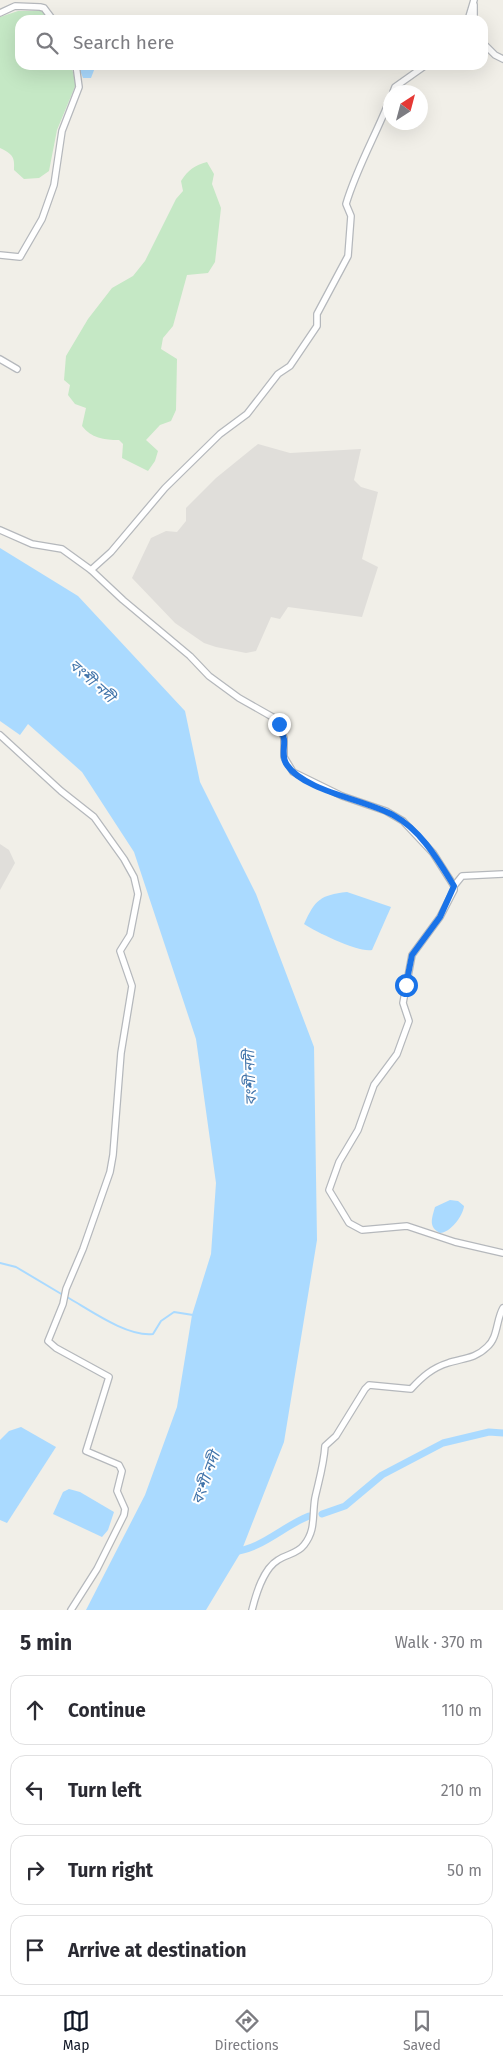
<!DOCTYPE html>
<html lang="en">
<head>
<meta charset="utf-8">
<style>
	:root { --surface:#fff; --page:#f7f7f7; --text:#2b2b33; --muted:#7c7c81; --line:#e1e1e2; --accent:#111827 }
	body { margin:0; font-family:"Fira Sans","Noto Sans Bengali",sans-serif; background:var(--page); color:var(--text) }
	.compass { position:absolute; left:383px; top:85px; width:45px; height:45px; border-radius:50%; background:var(--surface); box-shadow:0 5px 20px #0002; rotate:36deg }
	.stop { position:absolute; width:15px; height:15px; margin:-11px; border:4px solid #1a73e8; border-radius:50%; background:#fff }
	.stop.end { background:#1a73e8; border-color:#fff; box-shadow:0 1px 5px #0008 }
	.list { margin:0; padding:0; list-style:none }
	h2 { display:flex; justify-content:space-between; align-items:center; height:65px; margin:0; padding:0 20px; font-size:21px }
	h2 small { font-size:16px; font-weight:400; color:var(--muted) }
	.list li { display:grid; grid-template-columns:32px 1fr auto; gap:15px; align-items:center; box-sizing:border-box; height:70px; margin:0 10px 10px; padding:0 10px; border:1px solid var(--line); border-radius:15px }
	.list b { display:block; font-size:19px; white-space:nowrap }
	.list em { font-size:16px; font-style:normal; color:var(--muted) }
	.icon { flex:none; width:28px; height:28px; fill:none; stroke:currentColor; stroke-width:2; stroke-linecap:round; stroke-linejoin:round }
	.map { position:relative; flex:none; width:503px; height:1610px; overflow:hidden }
	.search { position:absolute; background:var(--surface); box-shadow:0 5px 20px #0002; left:15px; right:15px; top:15px; height:55px; display:flex; align-items:center; gap:12px; box-sizing:border-box; padding:0 18px; border-radius:15px; color:var(--muted); font-size:19px }
	.sheet { height:385px; background:var(--surface) }
	nav { display:flex; justify-content:space-around; align-items:center; box-sizing:border-box; height:70px; border-top:1px solid var(--line); background:var(--surface); font-size:14px; color:var(--muted) }
	nav a { display:grid; justify-items:center; gap:2px }
	nav .on { color:var(--accent) }
	.map>svg:first-child { display:block }
</style>
</head>
<body>
<div class="map">
<svg width="503" height="1610" viewBox="0 0 503 1610">
	<rect width="100%" height="100%" fill="#f1efe8"/>
	<g fill="#e0deda">
		<polygon points="258,444 290,453 361,449 354,480 361,487 378,492 362,559 378,567 362,617 288,607 280,619 271,617 256,651 246,653 216,647 204,643 175,623 132,578 151,538 166,531 177,532 186,521 186,508 216,478"/>
		<polygon points="0,844 9,850 15,863 0,890"/>
	</g>
	<g fill="#c5e8c5">
		<path d="M18 11H42L49 20H20V65H71L76 84 57 130 49 171 39 178 24 179 14 170C15 156 12 154 0 148V17Z"/>
		<path d="M207 162 214 174 212 184 221 208 215 262 208 273 187 275 173 326 163 338 161 349 177 359 176 410 171 421 160 425 146 440 158 451 155 461 148 471 122 458 123 444 119 440C104 440 91 438 82 426L86 408 75 404 68 395 70 385 64 380 66 356 88 319 112 288 133 276 145 261 176 199 183 191 181 181C188 170 195 165 207 162Z"/>
	</g>
	<g fill="#aadaff">
		<polygon points="78,65 96,65 91,78 83,78"/>
		<polygon points="0,548 78,596 185,711 200,782 256,894 314,1047 317,1240 284,1442 241,1552 206,1610 86,1610 145,1495 177,1407 192,1315 211,1254 216,1183 196,1039 134,852 82,772 28,724 20,735 0,721"/>
		<path d="M347 892 391 907 372 950C359 953 316 932 304 924 315 900 320 895 347 892Z"/>
		<path d="M450 1200 458 1201 464 1206C463 1216 450 1233 440 1233 428 1227 432 1218 435 1207Z"/>
		<polygon points="21,1427 56,1447 7,1523 0,1520 0,1440 9,1431"/>
		<polygon points="69,1489 80,1492 114,1512 108,1530 102,1537 53,1514 63,1492"/>
	</g>
	<g fill="none" stroke-linecap="round" stroke-linejoin="round">
		<g stroke="#aadaff" stroke-width="2">
			<polyline points="0,1263 16,1267 63,1295"/>
			<path d="M67 1297C90 1310 127 1337 153 1334L161 1321 174 1312 193 1315"/>
		</g>
		<g stroke="#aadaff" stroke-width="7">
			<polyline points="322,1514 345,1506 382,1475 443,1443 489,1432 503,1433"/>
			<path d="M231 1552C261 1550 283 1526 309 1516"/>
		</g>
		<g stroke="#b5b8bc" stroke-width="8">
			<g id="street">
				<polyline points="0,13 15,6 40,7 44,8 53,20"/>
				<polyline points="468,20 474,0"/>
				<polyline points="474,20 474,5"/>
				<polyline points="483,43 495,55 503,59"/>
				<polyline points="393,92 395,87 426,65"/>
				<polyline points="0,255 20,257 42,219 54,185 62,131 79,87 76,65"/>
				<polyline points="0,359 17,369"/>
				<polyline points="0,530 32,544 62,549 91,570 123,600 190,656 209,676 239,698 276,719 284,738 284,757 293,772 342,796 386,811 403,821 433,853 454,886 454,890 440,917 412,955 403,1003 409,1021 397,1054 374,1085 358,1130 339,1162 329,1190 349,1223 362,1230 407,1226 455,1242 503,1253"/>
				<path d="M91 570 111 552 165 488 220 434 247 414 278 374 290 366 317 326V314L348 256 351 216 346 204C357 167 376 135 390 99"/>
				<polyline points="0,735 61,791 94,817 124,859 134,877 138,894 130,935 120,951 132,986 121,1053 113,1155 110,1172 83,1249 66,1289 63,1304 48,1341 56,1348 109,1377 86,1451 119,1465 122,1471 117,1491 125,1509 124,1515 97,1569 71,1610"/>
				<polyline points="454,886 462,876 503,874"/>
				<path d="M252 1610C256 1594 263 1569 278 1560 287 1554 297 1554 304 1545 316 1530 312 1516 315 1498 319 1480 324 1464 325 1446L336 1436 365 1389 369 1385 411 1389C422 1377 432 1368 448 1363 463 1358 475 1359 487 1347 498 1338 496 1320 503 1308"/>
			</g>
		</g>
		<use href="#street" stroke="#fff" stroke-width="5.5"/>
	</g>
	<g fill="none" stroke-linecap="round" stroke-linejoin="round">
		<path stroke="#1a73e8" stroke-width="6" d="M279 724C280 729 283 734 284 739 285 747 281 757 287 765 304 791 366 800 393 815 421 830 438 860 454 886L440 917 412 955 406 985"/>
	</g>
	<g text-anchor="middle" dominant-baseline="central" stroke-width="4" stroke-linejoin="round" paint-order="stroke">
		<g font-size="15" font-style="italic" fill="#4174aa" stroke="#fff">
			<text transform="translate(92 681) rotate(42)">বংশী নদী</text>
			<text transform="translate(250 1078) rotate(-92)">বংশী নদী</text>
			<text transform="translate(206 1478) rotate(-70)">বংশী নদী</text>
		</g>
	</g>
</svg>
<svg class="compass" viewBox="-18 -18 36 36"><path d="M0-13l5 13h-10z" fill="#e53935"/><path d="M0 13l5-13h-10z" fill="#7c7c81"/></svg>
<div class="stop" style="left:406px;top:985px"></div>
<div class="stop end" style="left:279px;top:724px"></div>
<div class="search"><svg class="icon" aria-label="search" viewBox="0 0 24 24"><circle cx="10" cy="10" r="6"/><path d="M15 15l6 6"/></svg>Search here</div>
</div>
<section class="sheet">
<h2>5 min<small>Walk · 370 m</small></h2>
<ul class="list">
<li><svg class="icon" aria-label="ahead" viewBox="0 0 24 24"><path d="M12 20V5M6 11l6-6 6 6"/></svg><div><b>Continue</b></div><em>110 m</em></li>
<li><svg class="icon" aria-label="left" viewBox="0 0 24 24"><path d="M17 20v-9H6M10 6l-5 5 5 5"/></svg><div><b>Turn left</b></div><em>210 m</em></li>
<li><svg class="icon" aria-label="right" viewBox="0 0 24 24"><path d="M7 20v-9h11M14 6l5 5-5 5"/></svg><div><b>Turn right</b></div><em>50 m</em></li>
<li><svg class="icon" aria-label="arrive" viewBox="0 0 24 24"><path d="M6 21V4h12l-3 4 3 4H6"/></svg><div><b>Arrive at destination</b></div></li>
</ul>
</section>
<nav>
<a class="on"><svg class="icon" aria-label="map" viewBox="0 0 24 24"><path d="M3 6l6-2 6 2 6-2v14l-6 2-6-2-6 2zM9 4v14M15 6v14"/></svg>Map</a>
<a><svg class="icon" aria-label="directions" viewBox="0 0 24 24"><path d="M12 3l9 9-9 9-9-9zM9 14v-3h6M13 9l2 2-2 2"/></svg>Directions</a>
<a><svg class="icon" aria-label="saved" viewBox="0 0 24 24"><path d="M7 4h10v16l-5-4-5 4z"/></svg>Saved</a>
</nav>
</body>
</html>
